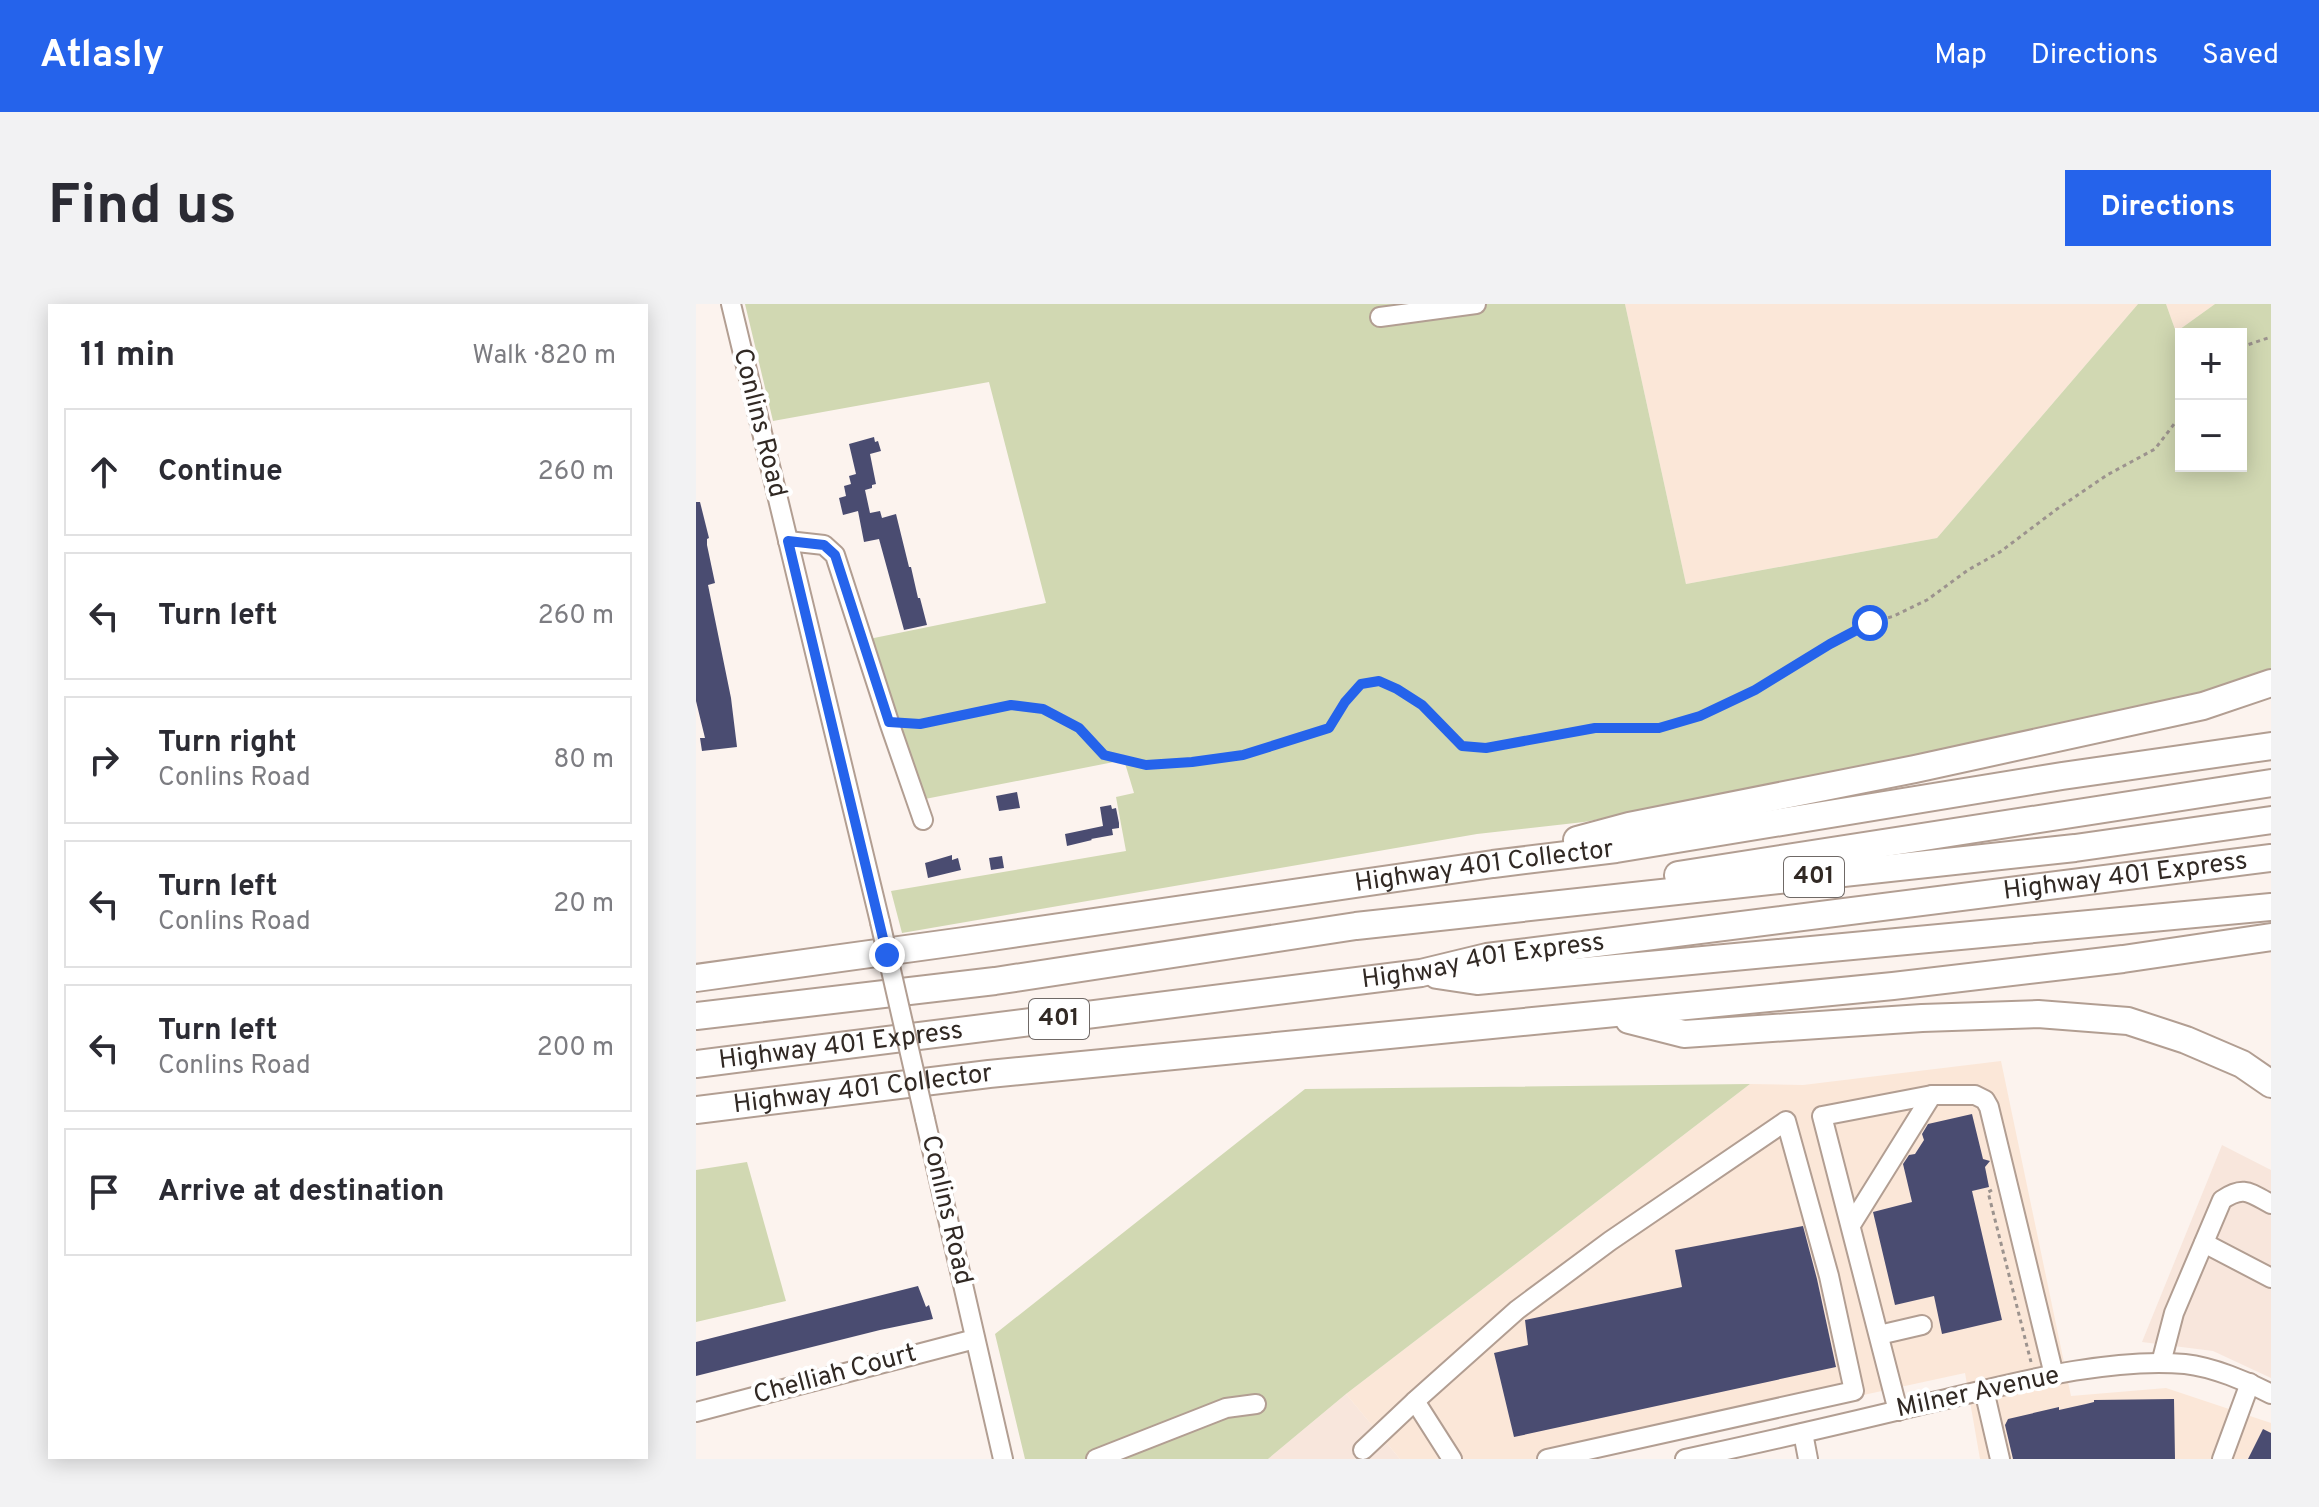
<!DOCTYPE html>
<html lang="en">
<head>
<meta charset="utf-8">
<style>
	:root { --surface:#fff; --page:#f2f2f3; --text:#2b2b33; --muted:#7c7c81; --line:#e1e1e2; --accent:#2563eb }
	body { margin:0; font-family:Overpass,sans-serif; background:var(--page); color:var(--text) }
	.controls { position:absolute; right:24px; top:24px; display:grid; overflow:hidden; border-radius:0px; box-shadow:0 4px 20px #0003 }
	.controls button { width:72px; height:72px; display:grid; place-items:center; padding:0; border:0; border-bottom:2px solid var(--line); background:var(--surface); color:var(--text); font:40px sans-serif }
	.stop { position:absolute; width:24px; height:24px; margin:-18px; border:6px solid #2563eb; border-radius:50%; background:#fff }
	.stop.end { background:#2563eb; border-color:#fff; box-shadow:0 2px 8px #0008 }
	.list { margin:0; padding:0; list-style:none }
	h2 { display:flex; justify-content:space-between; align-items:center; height:104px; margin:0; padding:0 32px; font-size:34px }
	h2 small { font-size:26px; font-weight:400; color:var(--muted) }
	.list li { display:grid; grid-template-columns:52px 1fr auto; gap:24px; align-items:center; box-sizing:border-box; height:128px; margin:0 16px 16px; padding:0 16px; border:2px solid var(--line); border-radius:0px }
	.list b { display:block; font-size:30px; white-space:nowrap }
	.list p { margin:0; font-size:26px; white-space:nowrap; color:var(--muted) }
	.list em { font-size:26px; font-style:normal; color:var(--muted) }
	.icon { flex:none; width:44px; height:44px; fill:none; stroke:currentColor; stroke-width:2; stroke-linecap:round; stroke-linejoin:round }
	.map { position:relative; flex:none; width:1575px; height:1155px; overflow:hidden; border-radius:0px }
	header { display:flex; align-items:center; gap:48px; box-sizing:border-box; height:112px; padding:0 40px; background:var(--accent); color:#fff }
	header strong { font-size:38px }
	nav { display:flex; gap:44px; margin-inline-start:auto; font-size:28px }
	.intro { display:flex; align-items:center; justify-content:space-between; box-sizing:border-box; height:192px; padding:0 48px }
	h1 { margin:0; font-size:56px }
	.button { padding:20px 36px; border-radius:0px; background:var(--accent); color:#fff; font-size:28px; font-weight:700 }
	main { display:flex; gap:48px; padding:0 48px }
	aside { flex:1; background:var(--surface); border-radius:0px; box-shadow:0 4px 20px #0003 }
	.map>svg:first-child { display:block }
</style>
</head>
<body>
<header>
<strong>Atlasly</strong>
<nav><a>Map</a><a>Directions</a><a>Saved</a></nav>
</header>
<div class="intro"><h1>Find us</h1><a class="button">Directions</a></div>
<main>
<aside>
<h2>11 min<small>Walk · 820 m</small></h2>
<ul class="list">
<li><svg class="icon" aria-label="ahead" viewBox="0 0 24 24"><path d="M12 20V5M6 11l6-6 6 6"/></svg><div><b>Continue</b></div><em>260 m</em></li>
<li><svg class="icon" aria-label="left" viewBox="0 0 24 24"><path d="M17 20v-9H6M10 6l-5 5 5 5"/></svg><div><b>Turn left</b></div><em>260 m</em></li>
<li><svg class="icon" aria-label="right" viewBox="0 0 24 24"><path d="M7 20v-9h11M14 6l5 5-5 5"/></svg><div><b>Turn right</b><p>Conlins Road</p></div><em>80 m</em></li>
<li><svg class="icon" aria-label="left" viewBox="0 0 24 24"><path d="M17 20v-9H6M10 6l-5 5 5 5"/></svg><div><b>Turn left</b><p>Conlins Road</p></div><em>20 m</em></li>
<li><svg class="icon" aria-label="left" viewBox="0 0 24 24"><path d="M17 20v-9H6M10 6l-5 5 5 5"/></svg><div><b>Turn left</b><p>Conlins Road</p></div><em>200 m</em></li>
<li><svg class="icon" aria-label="arrive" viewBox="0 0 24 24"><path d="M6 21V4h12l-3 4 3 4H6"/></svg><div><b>Arrive at destination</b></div></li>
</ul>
</aside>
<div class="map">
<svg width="1575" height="1155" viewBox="0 0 1575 1155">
	<rect width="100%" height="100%" fill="#fcf3ee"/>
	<g fill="#f8e6dc">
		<polygon points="1526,841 1575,866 1575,1074 1517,1047 1446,1038"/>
		<polygon points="650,1090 704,1155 572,1155"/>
	</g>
	<g fill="#fbe7d8">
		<polygon points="929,0 1442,0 1241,234 990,280"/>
		<polygon points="1470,0 1519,0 1480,28"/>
		<polygon points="1305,757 1375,1092 1470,1084 1575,1119 1575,1155 1284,1155 1269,1069 873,1155 704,1155 650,1090 1054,780 1107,781"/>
	</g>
	<g fill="#d1d8b2" fill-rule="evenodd">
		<path d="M49 0H929L990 280 1241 234 1442 0H1470L1480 28 1519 0H1575V366L1508 390 1200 458 888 518 781 530 206 629 195 587 430 547 420 493 438 489 428 456 229 495 173 335 350 299 293 78 77 117ZM1485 30H1545V162H1485Z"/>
		<polygon points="1054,780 650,1090 572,1155 329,1155 299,1030 609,785"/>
		<polygon points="51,858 90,997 0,1018 0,866"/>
	</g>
	<g fill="#4a4c71">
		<polygon points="178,133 179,138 182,137 185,147 174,150 180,180 176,181 176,184 169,186 174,209 184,207 186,214 200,210 213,263 215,263 222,294 224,294 231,321 208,326 183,235 168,238 162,207 147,211 143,194 150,192 148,182 155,180 153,172 160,170 153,140"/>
		<polygon points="0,198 4,198 13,234 11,235 11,241 19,279 12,281 35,394 41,443 6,447 4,434 9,434 0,397"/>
		<polygon points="321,488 324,504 303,507 300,492"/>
		<polygon points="415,501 416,505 420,504 423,519 423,524 416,525 417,531 395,535 396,536 371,542 369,530 407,522 404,503"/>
		<polygon points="256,551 256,556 262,554 265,566 232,574 229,559"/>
		<polygon points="306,552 308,564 295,566 293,554"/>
		<polygon points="1276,810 1287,855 1294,857 1289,863 1293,883 1276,887 1306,1016 1246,1030 1238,992 1199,1001 1177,908 1216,898 1207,860 1213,851 1219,850 1228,836 1226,830 1232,820"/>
		<polygon points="1107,922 1121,975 1140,1063 818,1133 798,1049 832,1041 829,1016 986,983 979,946"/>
		<polygon points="222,982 230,1003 233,1001 237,1015 184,1026 0,1072 0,1038"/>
		<polygon points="1478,1095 1479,1155 1317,1155 1309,1121 1312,1115 1363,1103 1363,1106 1390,1100 1398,1098 1398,1096"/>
		<polygon points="1567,1125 1575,1129 1575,1155 1552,1155"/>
	</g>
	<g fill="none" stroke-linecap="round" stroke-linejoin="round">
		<g stroke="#b29e92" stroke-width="22">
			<g id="minor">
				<polyline points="35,0 184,618"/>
				<polyline points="684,13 780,0"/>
				<polyline points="92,237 128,241 139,251 193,418 227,516"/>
				<polyline points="229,815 307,1155"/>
				<polyline points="1155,921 1236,791"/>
				<polyline points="1508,939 1575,974"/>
				<polyline points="1183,1031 1226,1021"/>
				<path d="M1465 1059 1478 1009 1526 896C1548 881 1554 889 1575 900"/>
				<polyline points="1288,1086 1304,1155"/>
				<polyline points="719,1097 821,1006 914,937 1090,817 1133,972 1158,1087 851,1155"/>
				<polyline points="1202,1107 1126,812 1236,791 1279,791 1289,796 1293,803 1358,1071"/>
				<polyline points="0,1108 279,1035"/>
				<polyline points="1107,1129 1112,1155"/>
				<polyline points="667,1146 719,1097 756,1155"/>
				<polyline points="400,1155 530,1104 560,1100"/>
				<path d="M989 1155C1072 1137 1155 1118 1237 1098 1314 1080 1411 1053 1489 1060 1516 1063 1551 1077 1575 1090"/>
				<polyline points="1526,1155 1554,1079"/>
			</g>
		</g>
		<g stroke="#b29e92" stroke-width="30">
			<g id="highway">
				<polyline points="881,536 933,522 1219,465 1507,402 1575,379"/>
				<polyline points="982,571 1575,479"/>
				<polyline points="741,671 781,677 1575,603"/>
				<path id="s1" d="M0 674 268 637 797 560 920 545 1366 472 1575 442"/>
				<polyline points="0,712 299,677 660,622 1379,544 1575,516"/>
				<polyline points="933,716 988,730 1226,714 1342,710 1432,717 1490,736 1546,760 1575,780"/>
				<path id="s2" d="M0 760 725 669 791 653 1575 554"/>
				<path id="s3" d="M0 806 293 770 1197 682 1427 655 1575 633"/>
			</g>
		</g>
		<g stroke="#9c938e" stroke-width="3" stroke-dasharray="4 4" stroke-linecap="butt">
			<polyline points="1545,43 1575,33"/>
			<path d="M211 419 224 420C263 412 303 396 344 404 355 407 366 415 377 420 390 428 398 447 413 452 483 475 566 446 633 424L649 398 665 380 683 377 701 385 726 401 766 442 790 444 899 424H963L1004 412 1059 386 1134 340 1174 319 1198 312 1231 296 1272 266 1304 248 1361 205 1411 171 1459 145 1485 111"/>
			<polyline points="1296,886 1292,888 1335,1058"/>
		</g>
		<use href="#minor" stroke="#fff" stroke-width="18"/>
		<use href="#highway" stroke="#fff" stroke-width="26"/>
		<g stroke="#b29e92" stroke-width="22" stroke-linecap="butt">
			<polyline id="minor-bridge" points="184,618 229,815"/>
		</g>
		<use href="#minor-bridge" stroke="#fff" stroke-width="18"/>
	</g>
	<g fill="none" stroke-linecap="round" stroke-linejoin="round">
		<polyline stroke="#2563eb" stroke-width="10" points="191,651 92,237 128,241 139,251 193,418 224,420 315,401 347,405 383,424 408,451 450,461 496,458 547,451 633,424 649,398 665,380 683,377 701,385 726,401 766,442 790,444 899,424 963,424 1004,412 1059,386 1134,340 1174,319"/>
	</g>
	<g text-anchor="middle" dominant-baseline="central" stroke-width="8" stroke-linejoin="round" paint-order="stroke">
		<g fill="#fff" stroke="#6f6966" stroke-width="2">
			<rect x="1088" y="553" width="60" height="40" rx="6"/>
			<rect x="333" y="695" width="60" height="40" rx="6"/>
		</g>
		<g font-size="24" font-weight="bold" fill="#312924">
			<text x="1118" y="573">401</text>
			<text x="363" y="715">401</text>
		</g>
		<g font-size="26" fill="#312924" stroke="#fff">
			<text transform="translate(63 119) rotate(76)">Conlins Road</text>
			<text stroke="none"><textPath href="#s1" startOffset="796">Highway 401 Collector</textPath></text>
			<text stroke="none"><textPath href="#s2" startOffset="1442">Highway 401 Express</textPath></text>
			<text stroke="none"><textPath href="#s2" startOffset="794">Highway 401 Express</textPath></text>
			<text stroke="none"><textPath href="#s2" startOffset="146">Highway 401 Express</textPath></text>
			<text stroke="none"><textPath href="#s3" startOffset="168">Highway 401 Collector</textPath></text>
			<text transform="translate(250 906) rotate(77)">Conlins Road</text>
			<text transform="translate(139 1071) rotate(-15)">Chelliah Court</text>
			<text transform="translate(1282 1089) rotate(-12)">Milner Avenue</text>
		</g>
	</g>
</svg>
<div class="controls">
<button>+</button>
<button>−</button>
</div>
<div class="stop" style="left:1174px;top:319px"></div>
<div class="stop end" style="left:191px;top:651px"></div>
</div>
</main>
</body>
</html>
